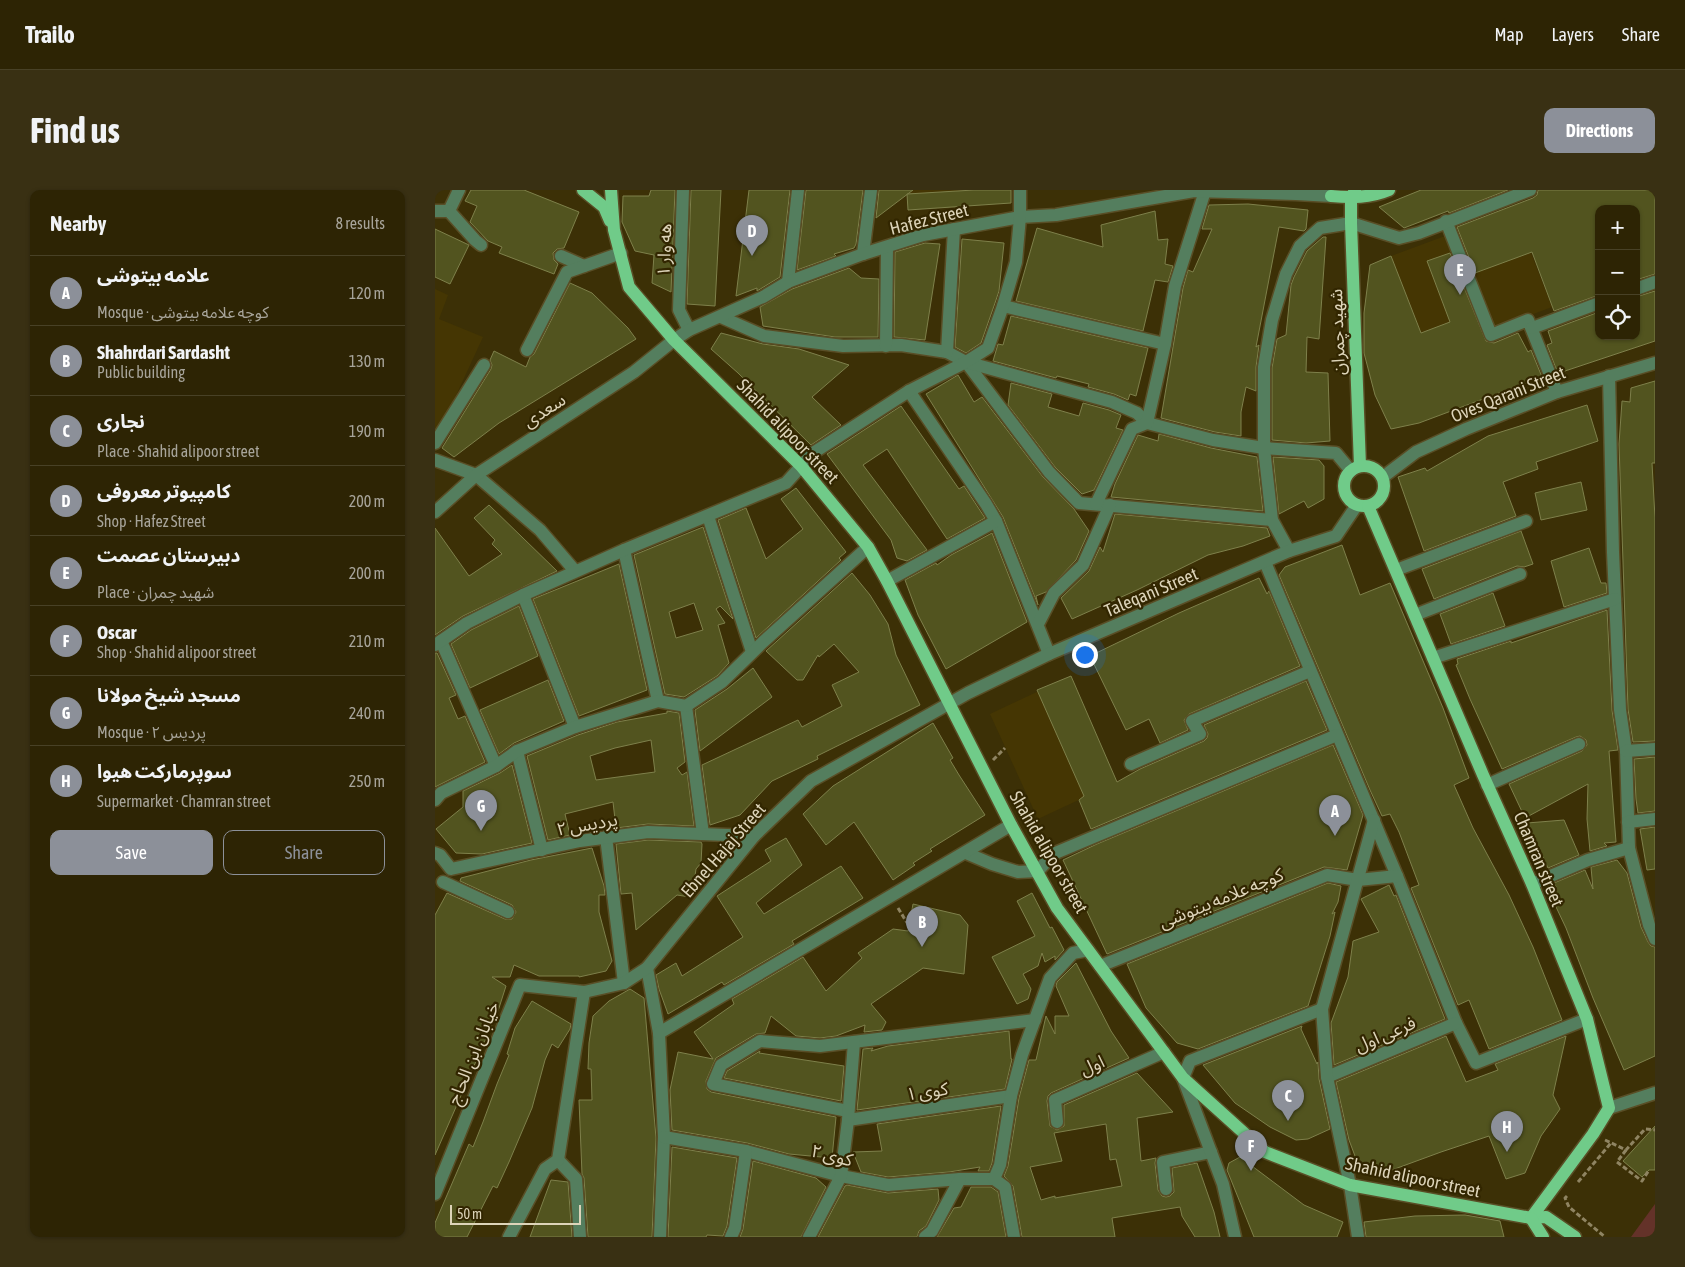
<!DOCTYPE html>
<html lang="en">
<head>
<meta charset="utf-8">
<style>
	:root { --surface:#2d2404; --page:#393013; --text:#f1f3f6; --muted:#a7a49a; --line:#484126; --accent:#8c9099 }
	body { margin:0; font-family:"Asap Condensed","Noto Sans Arabic",sans-serif; background:var(--page); color:var(--text) }
	.controls { position:absolute; right:15px; top:15px; display:grid; overflow:hidden; border-radius:10px; box-shadow:0 1px 4px #0004 }
	.controls button { width:45px; height:45px; display:grid; place-items:center; padding:0; border:0; border-bottom:1px solid var(--line); background:var(--surface); color:var(--text); font:25px sans-serif }
	.scale { position:absolute; left:15px; bottom:12px; width:131px; box-sizing:border-box; padding-left:5px; border:2px solid #ddd4b9; border-top:0; font-size:14px; line-height:18px; white-space:nowrap; color:#ddd4b9; -webkit-text-stroke:4px #322600; paint-order:stroke }
	.you { position:absolute; left:649px; top:464px; width:18px; height:18px; margin:-12px; border:4px solid #fff; border-radius:50%; background:#1a73e8; box-shadow:0 0 0 8px #1a73e833 }
	.badge { display:grid; place-items:center; width:32px; height:32px; border-radius:50%; background:var(--accent); color:#fff; font-size:16px; font-weight:700 }
	.pin { position:absolute; translate:-50% -41px; filter:drop-shadow(0 1px 2px #0008) }
	.pin::after { content:''; position:absolute; top:26px; width:18px; height:15px; background:inherit; clip-path:polygon(0 0,100% 0,50% 100%) }
	.list { margin:0; padding:0; list-style:none }
	h2 { display:flex; justify-content:space-between; align-items:center; height:65px; margin:0; padding:0 20px; font-size:21px }
	h2 small { font-size:16px; font-weight:400; color:var(--muted) }
	.list li { display:grid; grid-template-columns:32px 1fr auto; gap:15px; align-items:center; box-sizing:border-box; height:70px; padding:0 20px; border-top:1px solid var(--line) }
	.list b { display:block; font-size:19px; white-space:nowrap }
	.list p { margin:0; font-size:16px; white-space:nowrap; color:var(--muted) }
	.list em { font-size:16px; font-style:normal; color:var(--muted) }
	.actions { display:flex; gap:10px; padding:15px 20px }
	.actions a { flex:1; padding:11px 0; border:1px solid var(--accent); border-radius:10px; text-align:center; font-size:18px; color:var(--accent) }
	.actions .main { background:var(--accent); color:#fff }
	.icon { flex:none; width:28px; height:28px; fill:none; stroke:currentColor; stroke-width:2; stroke-linecap:round; stroke-linejoin:round }
	.map { position:relative; flex:none; width:1220px; height:1047px; overflow:hidden; border-radius:10px }
	header { display:flex; align-items:center; gap:30px; box-sizing:border-box; height:70px; padding:0 25px; background:var(--surface); border-bottom:1px solid var(--line) }
	header strong { font-size:24px }
	nav { display:flex; gap:28px; margin-inline-start:auto; font-size:18px }
	.intro { display:flex; align-items:center; justify-content:space-between; box-sizing:border-box; height:120px; padding:0 30px }
	h1 { margin:0; font-size:35px }
	.button { padding:12px 22px; border-radius:10px; background:var(--accent); color:#fff; font-size:18px; font-weight:700 }
	main { display:flex; gap:30px; padding:0 30px }
	aside { flex:1; background:var(--surface); border-radius:10px; box-shadow:0 1px 4px #0004 }
	.map>svg:first-child { display:block }
</style>
</head>
<body>
<header>
<strong>Trailo</strong>
<nav><a>Map</a><a>Layers</a><a>Share</a></nav>
</header>
<div class="intro"><h1>Find us</h1><a class="button">Directions</a></div>
<main>
<aside>
<h2>Nearby<small>8 results</small></h2>
<ul class="list">
<li><span class="badge">A</span><div><b>علامه بیتوشی</b><p>Mosque · کوچه علامه بیتوشی</p></div><em>120 m</em></li>
<li><span class="badge">B</span><div><b>Shahrdari Sardasht</b><p>Public building</p></div><em>130 m</em></li>
<li><span class="badge">C</span><div><b>نجاری</b><p>Place · Shahid alipoor street</p></div><em>190 m</em></li>
<li><span class="badge">D</span><div><b>کامپیوتر معروفی</b><p>Shop · Hafez Street</p></div><em>200 m</em></li>
<li><span class="badge">E</span><div><b>دبیرستان عصمت</b><p>Place · شهید چمران</p></div><em>200 m</em></li>
<li><span class="badge">F</span><div><b>Oscar</b><p>Shop · Shahid alipoor street</p></div><em>210 m</em></li>
<li><span class="badge">G</span><div><b>مسجد شیخ مولانا</b><p>Mosque · پردیس ۲</p></div><em>240 m</em></li>
<li><span class="badge">H</span><div><b>سوپرمارکت هیوا</b><p>Supermarket · Chamran street</p></div><em>250 m</em></li>
</ul>
<div class="actions"><a class="main">Save</a><a>Share</a></div>
</aside>
<div class="map">
<svg width="1220" height="1047" viewBox="0 0 1220 1047">
	<rect width="100%" height="100%" fill="#3c3006"/>
	<g fill="#453603">
		<polygon points="472,0 559,0 472,4"/>
		<polygon points="1056,29 1072,71 1096,63 1117,117 1058,139 1066,160 1005,136 986,143 956,66"/>
		<polygon points="0,99 13,105 4,129 48,147 0,251"/>
		<polygon points="636,486 682,592 603,629 555,524"/>
	</g>
	<polygon fill="#643229" points="1220,1014 1220,1047 1196,1047"/>
	<g fill="#52541f" stroke="#7e804b" fill-rule="evenodd">
		<polygon points="36,0 89,0 144,22 129,58 122,59 118,63 119,70 123,74 119,84 64,63 67,57 53,51 35,32 42,16 30,11"/>
		<polygon points="216,0 240,0 236,102 217,93 219,65 200,61 187,32 188,6 214,6"/>
		<polygon points="256,0 286,0 280,116 252,114"/>
		<polygon points="314,0 355,0 345,87 322,101 322,98 301,106"/>
		<polygon points="371,0 428,0 421,54 419,58 399,64 401,66 362,80"/>
		<polygon points="444,0 478,0 441,28"/>
		<polygon points="539,0 576,0 576,13 473,20 472,4"/>
		<polygon points="986,0 1073,0 1014,23 1013,21 969,38 944,17"/>
		<polygon points="1103,0 1220,0 1220,84 1201,90 1201,19 1164,19 1164,105 1119,121 1097,62 1040,83 1022,37 1098,8 1102,5"/>
		<polygon points="813,14 873,20 871,39 869,41 844,37 821,157 824,155 821,177 821,201 811,197 806,222 806,246 780,242 726,228 748,98 753,80 758,82 777,39 767,39 774,15"/>
		<polygon points="720,21 723,50 733,49 730,74 738,76 733,92 720,90 708,141 581,111 602,38 668,57 666,35"/>
		<polygon points="0,39 34,55 15,94 0,87"/>
		<polygon points="888,47 891,47 884,149 872,147 871,182 893,183 895,251 871,253 837,250 837,178 842,149 851,145 856,95 859,87 872,61"/>
		<polygon points="527,49 569,53 564,101 560,113 546,153 531,163 520,157"/>
		<polygon points="490,53 505,54 490,150 459,147 460,62"/>
		<polygon points="1015,63 1051,151 1059,153 1083,143 1093,162 1096,160 1107,187 984,233 956,239 940,205 929,163 929,123 935,75 956,66 986,143 1015,132 992,71"/>
		<polygon points="414,78 426,88 444,89 443,147 400,147 328,136 325,117 357,99"/>
		<polygon points="135,93 157,103 193,138 201,149 64,233 19,267 7,258 56,179 57,175 55,170 59,161 91,177 95,167 99,164"/>
		<polygon points="1220,101 1220,151 1127,182 1126,180 1122,181 1112,155 1117,153 1113,141 1164,122 1164,146 1201,146 1201,107"/>
		<polygon points="576,126 713,158 701,206 695,204 693,210 679,204 653,197 654,194 622,186 621,188 558,171 563,154 568,155"/>
		<polygon points="286,143 328,154 364,159 414,175 377,207 406,235 376,255 303,183 276,159"/>
		<polygon points="523,185 539,212 547,207 608,287 639,319 654,341 641,370 611,402 601,406 603,415 568,327 491,204"/>
		<polygon points="1220,191 1220,273 1217,273 1220,328 1220,551 1198,552 1193,519 1184,254 1187,211 1195,212 1196,198"/>
		<polygon points="576,193 617,204 613,217 644,226 648,213 674,220 686,225 681,238 688,240 659,300 647,304 620,277 573,215"/>
		<polygon points="1152,215 1163,251 1101,272 1103,279 1068,292 1081,326 989,361 963,287 990,278 992,281 1053,246"/>
		<polygon points="466,216 524,299 529,296 550,328 512,349 452,259 428,275 492,360 472,371 462,368 456,350 392,264"/>
		<polygon points="724,244 776,258 822,267 828,321 676,307 680,294 703,245 723,251"/>
		<polygon points="838,267 884,270 889,276 889,309 873,318 869,311 844,324"/>
		<polygon points="1146,292 1152,320 1106,330 1100,303"/>
		<polygon points="361,298 411,362 404,368 406,370 321,448 283,330 311,318 331,369 368,339 346,309"/>
		<polygon points="54,315 122,381 28,426 0,445 0,338 34,386 67,364 57,354 60,350 39,328"/>
		<polygon points="680,324 832,338 835,346 808,356 773,365 702,400 637,429 626,408 654,381 665,357 668,362"/>
		<path d="M268 337 298 429 285 416 281 419 290 433 283 435 294 473 282 486 249 507 230 504 199 365ZM259 413 268 440 241 448 234 422Z"/>
		<polygon points="1086,341 1098,374 1089,377 1082,376 999,409 987,379"/>
		<polygon points="557,343 592,432 511,479 483,425 470,390 501,373 502,375 516,365"/>
		<polygon points="907,355 925,405 955,393 1008,518 1034,588 1019,595 1038,638 1074,705 1098,757 1127,830 1054,859 1034,810 1023,815 976,698 984,695 964,642 955,624 947,626 935,600 844,385 850,377"/>
		<polygon points="1154,358 1166,393 1171,393 1172,403 1129,417 1116,371"/>
		<polygon points="184,374 212,500 144,526 98,409"/>
		<polygon points="417,383 435,405 453,434 461,465 485,515 382,566 383,569 337,591 305,625 275,635 267,575 363,530 367,537 407,516 397,495 424,482 399,454 384,467 383,465 368,490 362,490 331,461"/>
		<polygon points="824,388 832,404 834,401 865,476 754,524 749,530 753,540 725,553 714,529 691,540 655,466 744,423"/>
		<polygon points="1058,403 1070,436 1016,454 1005,424"/>
		<polygon points="84,416 103,466 35,498 16,454 36,440"/>
		<polygon points="1172,420 1177,520 1183,560 1174,561 1181,652 1169,653 1172,656 1155,661 1152,629 1153,594 1090,628 1074,594 1147,561 1152,555 1151,550 1145,546 1141,547 1067,579 1035,509 1021,475 1023,474 1022,469 1076,451 1076,453"/>
		<polygon points="0,463 2,463 21,505 14,508 23,529 30,526 50,572 0,597"/>
		<polygon points="318,478 337,507 265,561 260,520 292,499"/>
		<polygon points="636,486 682,592 705,579 769,551 772,548 773,544 769,535 871,491 892,540 656,639 644,610 649,606 602,500"/>
		<polygon points="113,490 129,531 79,553 64,564 45,520"/>
		<path d="M232 521 244 523 250 572 242 578 247 585 252 582 259 636 213 634 181 638 178 612 130 624 135 645 113 650 92 566 143 545 182 532 232 523ZM216 550 220 582 161 590 155 566 180 558Z"/>
		<polygon points="498,533 518,568 515,570 524,585 550,625 495,659 497,661 478,673 480,675 458,690 419,632 391,655 368,624 398,596"/>
		<polygon points="898,555 928,625 912,680 889,677 672,764 628,670 662,654"/>
		<polygon points="1220,567 1220,621 1203,623 1201,609 1199,569"/>
		<polygon points="77,575 97,653 47,664 21,663 1,639 28,617 28,601 65,583"/>
		<polygon points="1129,630 1144,665 1113,678 1092,633"/>
		<polygon points="1220,637 1220,679 1212,680 1205,639"/>
		<polygon points="351,648 367,675 321,713 329,724 406,676 428,708 357,751 359,754 289,795 287,792 233,824 224,799 221,785 241,773 247,786 308,747 282,706 336,671 330,660"/>
		<polygon points="213,650 266,652 267,654 266,673 261,679 258,699 255,707 242,705 201,740 197,703 186,704 181,654"/>
		<polygon points="157,658 169,696 170,705 164,705 164,722 177,771 171,781 144,787 144,786 104,786 79,775 75,787 57,787 71,796 63,821 0,965 0,725 12,703 70,729 77,729 81,722 77,715 25,691 26,688 96,670"/>
		<polygon points="1182,670 1192,683 1206,737 1213,752 1216,756 1220,757 1220,866 1189,880 1158,808 1131,738 1113,700 1121,697 1119,693 1150,680 1158,699 1156,677"/>
		<polygon points="893,693 906,696 903,712 897,724 900,722 895,746 873,816 763,859 742,853 711,818 692,774"/>
		<polygon points="954,695 959,706 961,705 1010,829 899,875 896,833 913,787 918,751 944,742 926,709"/>
		<polygon points="597,703 615,738 617,737 629,760 620,770 620,766 610,772 607,763 603,776 588,784 596,799 593,809 582,814 557,767 600,746 582,711"/>
		<polygon points="478,714 525,725 533,735 529,784 488,778 436,814 451,832 447,840 429,842 430,835 401,846 385,848 361,846 336,826 330,843 321,844 281,868 271,891 272,899 276,902 401,927 397,968 354,964 312,953 237,940 235,900 243,862 278,869 259,842 299,814 297,809 368,767 391,801 427,768 423,763 458,739 473,741"/>
		<path d="M641 773 676 841 694 868 616 903 613 906 612 911 615 936 622 940 629 936V915L702 883 738 922 702 928 706 971 721 968 720 973 723 1000 727 1006 731 1007 735 1006 739 1002 737 978 762 973 779 1022 785 1047H760L747 1026 745 1017 677 1028 680 1047H587L578 996 569 986 573 976 584 908 594 870H601L611 826 620 844V826H634L621 796 622 792ZM671 934 675 970 681 969 687 996 620 1008V1006L606 1010 595 977 627 971 619 943Z"/>
		<polygon points="195,799 209,808 221,948 217,1047 153,1047 149,988 147,984 144,910 157,910 156,879 153,879 154,853 158,826 174,811"/>
		<polygon points="97,811 136,834 135,839 123,858 117,854 110,870 97,918 74,972 62,998 58,996 32,1047 0,1047 0,1033 34,954 38,957 48,932 62,894 74,865 72,864 80,838"/>
		<polygon points="867,836 866,839 882,874 883,872 884,889 895,939 873,949 861,950 835,937 800,913 768,875"/>
		<polygon points="574,841 576,869 577,869 570,899 422,920 428,859 438,858 436,861 453,856"/>
		<polygon points="1011,846 1031,892 1063,880 1060,874 1131,846 1118,905 1125,919 1106,946 1090,983 1071,989 1054,946 1006,962 946,984 923,974 914,950 901,892"/>
		<polygon points="325,861 324,863 409,876 406,911 289,888 292,881"/>
		<polygon points="566,916 557,973 554,981 543,981 545,977 514,982 453,987 426,982 418,962 447,961 442,934"/>
		<polygon points="1220,936 1220,980 1214,980 1207,987 1188,971"/>
		<polygon points="237,957 302,968 292,1036 288,1046 272,1045 271,1047 233,1047"/>
		<polygon points="805,967 869,1015 908,1032 902,1047 819,1047 792,980 794,973"/>
		<polygon points="318,971 381,988 391,997 366,1047 305,1047 308,1039"/>
		<polygon points="116,990 133,992 137,1047 95,1047"/>
		<polygon points="412,995 453,1003 503,999 504,1010 491,1036 484,1041 482,1047 383,1047 410,996"/>
		<polygon points="536,997 556,997 563,1002 571,1047 502,1047 519,1018 526,1017"/>
		<polygon points="1030,1025 1065,1031 1069,1047 931,1047 929,1032 980,1026"/>
	</g>
	<g fill="none" stroke-linecap="round" stroke-linejoin="round">
		<g stroke="#594e26" stroke-width="15">
			<g id="minor">
				<polyline points="248,0 244,120 254,140"/>
				<polyline points="0,21 14,21 24,0"/>
				<polyline points="14,21 40,50 46,55"/>
				<polyline points="1011,31 1056,145 1093,130 1122,202"/>
				<polyline points="428,64 436,0"/>
				<polyline points="126,66 149,76"/>
				<polyline points="353,92 363,0"/>
				<polyline points="1201,99 1220,92"/>
				<polyline points="568,116 730,154"/>
				<polyline points="286,127 329,146 408,156 466,155 512,162 531,172 614,282 644,313 837,330"/>
				<polyline points="1097,138 1164,113"/>
				<polyline points="451,156 452,57"/>
				<polyline points="92,160 132,82 186,63"/>
				<polyline points="512,162 519,39"/>
				<polyline points="531,172 677,212 702,223 712,233 778,250 829,258 901,263 916,281"/>
				<polyline points="1174,186 1178,362 1185,520 1191,561 1194,658 1214,735 1220,749"/>
				<polyline points="474,201 551,314 561,331 614,464"/>
				<polyline points="0,253 49,175"/>
				<polyline points="0,270 41,285 105,340 140,381"/>
				<polyline points="948,287 981,262 1031,239 1122,202 1220,173"/>
				<polyline points="661,314 697,239 712,233 730,154 740,96 770,1"/>
				<polyline points="0,322 41,285 199,182 239,150 254,140 328,107 353,92 428,64 488,45 585,27 621,25 759,1 861,4 896,6"/>
				<polyline points="273,326 317,462"/>
				<polyline points="189,360 223,511"/>
				<polyline points="854,361 837,330 829,258 829,177 837,130 851,84 865,56 885,38 916,33 964,48 984,43 1095,0"/>
				<polyline points="830,372 962,686 1021,833 1041,873 1152,829"/>
				<polyline points="961,380 1091,331"/>
				<polyline points="452,391 561,331"/>
				<polyline points="88,405 140,537"/>
				<polyline points="980,425 1085,384"/>
				<polyline points="603,434 619,403 648,375 675,315"/>
				<polyline points="6,451 61,576"/>
				<polyline points="0,455 32,433 88,405 189,360 351,293 378,263 474,201 531,172 553,158 568,116 581,72 585,27 585,0"/>
				<polyline points="998,468 1180,409"/>
				<polyline points="251,516 268,644"/>
				<polyline points="82,561 107,660"/>
				<polyline points="1191,561 1220,559"/>
				<polyline points="696,574 765,544 757,531 875,481"/>
				<polyline points="1052,595 1144,554"/>
				<polyline points="0,610 6,603 61,576 82,561 140,537 223,511 251,516 287,492 328,452 433,357"/>
				<polyline points="1193,632 1220,629"/>
				<polyline points="171,647 189,793"/>
				<polyline points="0,663 5,665 16,679 145,651 213,642 319,646"/>
				<polyline points="531,663 557,674 583,682 603,681 618,664 902,545"/>
				<polyline points="8,692 73,722"/>
				<polyline points="1097,694 1153,670 1194,658"/>
				<polyline points="665,776 892,685 923,690 962,686"/>
				<polyline points="212,778 224,843 229,947 225,1047"/>
				<polyline points="224,843 576,635"/>
				<polyline points="892,887 1021,833"/>
				<polyline points="1174,918 1220,903"/>
				<polyline points="413,921 278,894 286,875 325,851 385,856 600,830"/>
				<polyline points="413,930 576,906"/>
				<polyline points="622,932 620,910 729,862"/>
				<polyline points="229,947 311,961 406,986 453,995 525,989 559,989"/>
				<polyline points="123,970 141,989 145,1047"/>
				<polyline points="731,999 728,972 776,962"/>
				<polyline points="0,1004 85,795 149,802 189,793 212,778 319,646 376,591 533,503 614,464 854,361 901,346 922,315"/>
				<polyline points="74,1047 110,979 123,970 149,802"/>
				<polyline points="296,1047 300,1038 311,961"/>
				<polyline points="374,1047 406,986 413,930 419,852"/>
				<polyline points="490,1047 497,1041 525,989"/>
				<polyline points="579,1047 570,997 559,989 565,975 576,906 587,865 615,788 638,763 653,760"/>
				<polyline points="800,1047 788,994 748,888 755,871 887,819"/>
				<polyline points="923,1047 915,995 892,887 887,819 939,630"/>
			</g>
		</g>
		<g stroke="#594e26" stroke-width="15">
			<g id="major">
				<polyline points="148,0 169,17 175,31"/>
				<polyline points="176,0 179,40 194,97 239,150 366,276 433,357 452,391 576,635 622,718 748,888 830,962 915,995 1096,1028 1111,1027 1140,1047"/>
				<polyline points="920,0 916,8 916,33 925,276"/>
				<path d="M896 6C916 8 935 8 954 0"/>
				<circle cx="929" cy="296" r="20"/>
				<polyline points="933,316 1048,585 1097,694 1152,829 1174,918 1158,944 1096,1028"/>
				<polyline points="1096,1028 1108,1047"/>
			</g>
		</g>
		<g stroke="#8f8462" stroke-width="3" stroke-dasharray="5 2.5" stroke-linecap="butt">
			<polyline points="558,570 570,558"/>
			<polyline points="463,718 474,736"/>
			<polyline points="1170,950 1191,960 1210,939 1220,940"/>
			<polyline points="1191,960 1182,972 1207,991 1214,980"/>
			<polyline points="1143,992 1176,953"/>
			<polyline points="1132,1006 1130,1008 1134,1017 1170,1047"/>
		</g>
		<use href="#minor" stroke="#547e5e" stroke-width="12"/>
		<use href="#major" stroke="#70cb89" stroke-width="12"/>
	</g>
	<g text-anchor="middle" dominant-baseline="central" stroke-width="4.5" stroke-linejoin="round" paint-order="stroke">
		<g font-size="18" fill="#ddd4b9" stroke="#322600">
			<text transform="translate(494 29) rotate(-14)">Hafez Street</text>
			<text transform="translate(229 60) rotate(-88)">هه وار ۱</text>
			<text transform="translate(902 142) rotate(-92)">شهید چمران</text>
			<text transform="translate(1073 204) rotate(-22)">Oves Qarani Street</text>
			<text transform="translate(109 220) rotate(-33)">سعدی</text>
			<text transform="translate(353 241) rotate(46)">Shahid alipoor street</text>
			<text transform="translate(716 402) rotate(-23)">Taleqani Street</text>
			<text transform="translate(152 634) rotate(-10)">پردیس ۲</text>
			<text transform="translate(288 660) rotate(-49)">Ebnel Hajaj Street</text>
			<text transform="translate(614 662) rotate(60)">Shahid alipoor street</text>
			<text transform="translate(1104 669) rotate(67)">Chamran street</text>
			<text transform="translate(786 708) rotate(-22)">کوچه علامه بیتوشی</text>
			<text transform="translate(950 844) rotate(-23)">فرعی اول</text>
			<text transform="translate(38 863) rotate(-68)">خیابان ابن الحاج</text>
			<text transform="translate(657 875) rotate(-24)">اول</text>
			<text transform="translate(492 901) rotate(-8)">کوی ۱</text>
			<text transform="translate(397 965) rotate(14)">کوی ۲</text>
			<text transform="translate(978 987) rotate(12)">Shahid alipoor street</text>
		</g>
	</g>
</svg>
<div class="controls">
<button>+</button>
<button>−</button>
<button><svg class="icon" aria-label="locate" viewBox="0 0 24 24"><circle cx="12" cy="12" r="6"/><path d="M12 2v4M12 18v4M2 12h4M18 12h4"/></svg></button>
</div>
<div class="scale">50 m</div>
<div class="you"></div>
<div class="pin badge" style="left:900px;top:646px">A</div>
<div class="pin badge" style="left:487px;top:757px">B</div>
<div class="pin badge" style="left:853px;top:931px">C</div>
<div class="pin badge" style="left:317px;top:66px">D</div>
<div class="pin badge" style="left:1025px;top:105px">E</div>
<div class="pin badge" style="left:816px;top:981px">F</div>
<div class="pin badge" style="left:46px;top:641px">G</div>
<div class="pin badge" style="left:1072px;top:962px">H</div>
</div>
</main>
</body>
</html>
